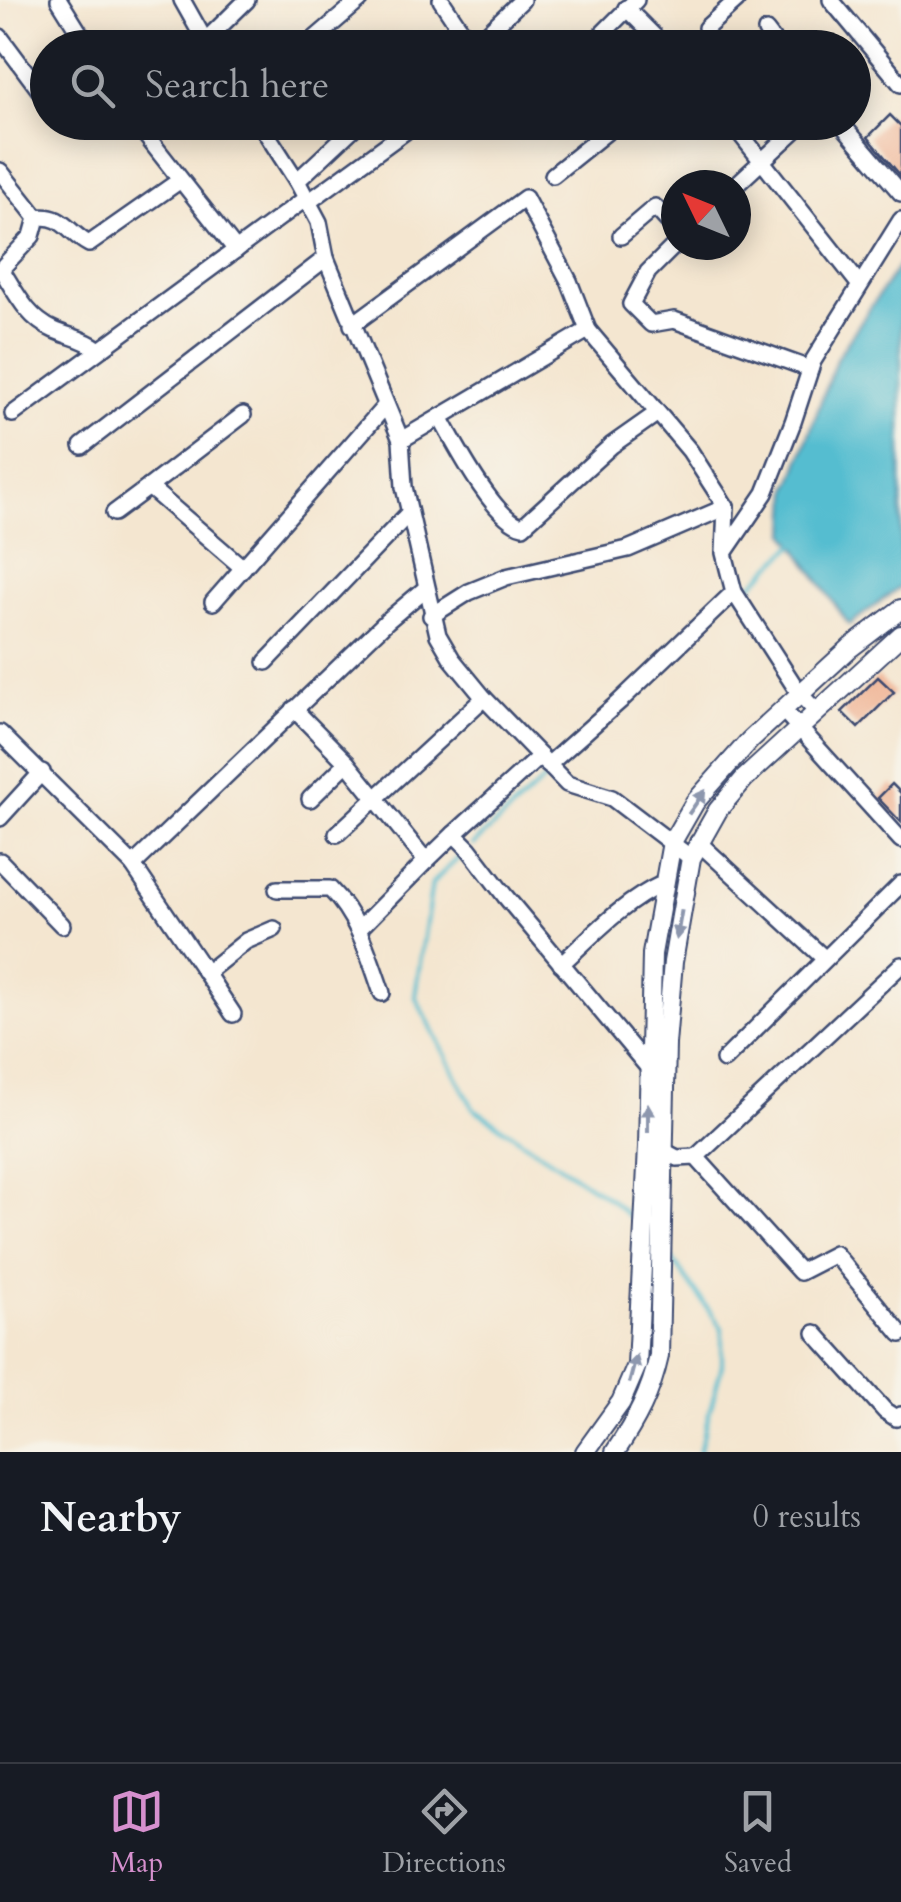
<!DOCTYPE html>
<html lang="en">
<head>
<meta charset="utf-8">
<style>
	:root { --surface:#171b24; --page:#20242c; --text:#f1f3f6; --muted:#9ea1a6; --line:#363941; --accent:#d690ce }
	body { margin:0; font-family:Cardo,serif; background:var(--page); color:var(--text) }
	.compass { position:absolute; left:661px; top:170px; width:90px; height:90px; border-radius:50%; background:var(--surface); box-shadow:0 5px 25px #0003; rotate:313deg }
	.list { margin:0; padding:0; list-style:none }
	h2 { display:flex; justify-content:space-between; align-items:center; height:130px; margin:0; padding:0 40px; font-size:42px }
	h2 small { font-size:32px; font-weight:400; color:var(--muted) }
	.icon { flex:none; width:55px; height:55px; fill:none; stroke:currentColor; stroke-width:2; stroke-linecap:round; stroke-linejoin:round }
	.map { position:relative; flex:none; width:901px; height:1452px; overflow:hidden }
	.search { position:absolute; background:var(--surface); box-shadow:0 5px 25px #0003; left:30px; right:30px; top:30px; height:110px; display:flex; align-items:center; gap:25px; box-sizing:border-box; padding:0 35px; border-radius:55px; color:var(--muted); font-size:38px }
	.sheet { height:310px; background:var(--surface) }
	nav { display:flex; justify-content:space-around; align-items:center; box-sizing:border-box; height:140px; border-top:2px solid var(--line); background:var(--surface); font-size:28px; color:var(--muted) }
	nav a { display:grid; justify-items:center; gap:5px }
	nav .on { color:var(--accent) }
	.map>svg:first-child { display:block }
</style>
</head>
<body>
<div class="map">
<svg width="901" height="1452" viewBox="0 0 901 1452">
	<rect width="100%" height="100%" fill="#f7f3e8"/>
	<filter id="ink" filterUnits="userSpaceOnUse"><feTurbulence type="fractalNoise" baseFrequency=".01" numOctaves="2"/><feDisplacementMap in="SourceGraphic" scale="20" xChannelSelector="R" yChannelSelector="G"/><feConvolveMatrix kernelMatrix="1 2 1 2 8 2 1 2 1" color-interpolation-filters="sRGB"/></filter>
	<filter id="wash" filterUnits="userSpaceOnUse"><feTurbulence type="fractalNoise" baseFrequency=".0048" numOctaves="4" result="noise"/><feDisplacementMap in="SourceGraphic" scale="40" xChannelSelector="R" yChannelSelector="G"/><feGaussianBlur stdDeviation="2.25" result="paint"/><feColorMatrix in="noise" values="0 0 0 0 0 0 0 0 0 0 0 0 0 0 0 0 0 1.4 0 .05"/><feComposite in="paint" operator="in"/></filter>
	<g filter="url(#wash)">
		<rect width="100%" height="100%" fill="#f4e6d0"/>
		<polygon fill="#54bdd0" stroke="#387697" stroke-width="2.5" points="901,262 901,586 849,625 787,534 789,489 837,357"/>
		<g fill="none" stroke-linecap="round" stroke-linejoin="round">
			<g stroke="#54bdd0" stroke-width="4">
				<polyline points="740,596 795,544"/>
				<polyline points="558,767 584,743"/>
				<polyline points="473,845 551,774"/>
				<polyline points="466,851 432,883 415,996 473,1108 611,1200 638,1225"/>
				<polyline points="667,1252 722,1328 722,1365 699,1452"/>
			</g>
		</g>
		<g id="blocks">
			<g fill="#efad8c">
				<polygon points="890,115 901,126 901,176 868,137"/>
				<polygon points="878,677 894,692 858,728 842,712"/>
				<polygon points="892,784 901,793 901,822 878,798"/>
			</g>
		</g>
	</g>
	<g filter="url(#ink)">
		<use href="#blocks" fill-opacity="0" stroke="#3c4a6f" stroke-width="2.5"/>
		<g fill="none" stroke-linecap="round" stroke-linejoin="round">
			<g stroke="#3c4a6f" stroke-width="20">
				<g id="minor">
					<polyline points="59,0 89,48"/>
					<polyline points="182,0 209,48"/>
					<polyline points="441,0 473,48"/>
					<polyline points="831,0 901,84"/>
					<polyline points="626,8 666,48"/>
					<polyline points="706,28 737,0"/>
					<polyline points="766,31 779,48"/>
					<polyline points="0,37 41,92"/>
					<polyline points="205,41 247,0"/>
					<polyline points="473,47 522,0"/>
					<polyline points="304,48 360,0"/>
					<polyline points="439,48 459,27"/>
					<polyline points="588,48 636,0"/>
					<polyline points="259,122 297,181 319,222 326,258 401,440 404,487 438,635 452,659 484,698 567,784 612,798 691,858"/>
					<polyline points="731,122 859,284"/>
					<polyline points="840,122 901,193"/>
					<polyline points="141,129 236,250"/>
					<polyline points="0,171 37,218 32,236 0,270"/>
					<polyline points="553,175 619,122"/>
					<polyline points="297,181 360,122"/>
					<polyline points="736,185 804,122"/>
					<polyline points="307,203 418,122"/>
					<path d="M37 218C62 213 69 234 89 244L179 181"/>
					<polyline points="621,236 655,207 676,230"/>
					<polyline points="676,244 648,272 631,304 651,324 674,320 810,369"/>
					<path d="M1 269C16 293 27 318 54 330 70 337 83 338 98 349"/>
					<polyline points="352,325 525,198 569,281 588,330 690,451 726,507 724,553 734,592 799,693 816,711"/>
					<polyline points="13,414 305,199"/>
					<path d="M440 417C454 442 495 522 523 526L612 445 656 414"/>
					<polyline points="401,440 588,330"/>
					<polyline points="82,446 326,258"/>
					<polyline points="114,513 149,487"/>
					<polyline points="726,550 765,493 793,422 813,361 901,220"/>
					<polyline points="243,568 149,487 243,415"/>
					<polyline points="213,602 386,405"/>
					<polyline points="431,616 469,592 506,577 628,549 726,507"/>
					<polyline points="266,662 409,513"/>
					<polyline points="294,709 347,763 426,861 454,834 469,849 505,896 647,1066"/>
					<polyline points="783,710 901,840"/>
					<polyline points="0,733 133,865 206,973 246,941 274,929"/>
					<polyline points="548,765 620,701 734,592"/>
					<polyline points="310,799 347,763"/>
					<polyline points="0,818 42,772"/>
					<polyline points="337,834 484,698"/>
					<polyline points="454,834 540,756"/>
					<polyline points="698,842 825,959"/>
					<polyline points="0,861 62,925"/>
					<polyline points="133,865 387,621 425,589"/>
					<path d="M277 889H330C358 917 369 956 382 993"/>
					<polyline points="359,929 426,861"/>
					<path d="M561 964C593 935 623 902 662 884"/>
					<polyline points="206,973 233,1014"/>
					<polyline points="724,1060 901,884"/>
					<polyline points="664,1151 677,1158 696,1157 901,965"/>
					<polyline points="696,1157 800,1272 835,1254 901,1334"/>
					<polyline points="815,1333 885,1411 896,1418 901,1415"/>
				</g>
			</g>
			<g stroke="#3c4a6f" stroke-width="22">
				<g id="major">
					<polyline points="585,1452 621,1402 637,1365 648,1147 652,954 672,842 695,802 750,740 850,648 901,609"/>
					<path d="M615 1452C636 1421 651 1393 659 1356L666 1044 673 962 691 858 718 810 744 779 901 635"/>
				</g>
			</g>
			<use href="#minor" stroke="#fff" stroke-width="15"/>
			<use href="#major" stroke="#fff" stroke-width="18"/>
		</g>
		<defs><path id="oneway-solid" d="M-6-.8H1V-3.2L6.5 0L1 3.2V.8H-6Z" transform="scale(2.5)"/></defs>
		<g fill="#8d97ae">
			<use href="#oneway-solid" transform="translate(697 802) rotate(-55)"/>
			<use href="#oneway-solid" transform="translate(679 925) rotate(100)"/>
			<use href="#oneway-solid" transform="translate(648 1118) rotate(-90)"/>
			<use href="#oneway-solid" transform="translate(633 1369) rotate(-75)"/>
		</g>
	</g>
</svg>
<svg class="compass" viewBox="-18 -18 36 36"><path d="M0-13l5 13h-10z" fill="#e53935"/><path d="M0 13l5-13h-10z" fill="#9ea1a6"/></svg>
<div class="search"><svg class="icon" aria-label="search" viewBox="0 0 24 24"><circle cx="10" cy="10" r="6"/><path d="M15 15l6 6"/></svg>Search here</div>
</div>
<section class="sheet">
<h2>Nearby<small>0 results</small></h2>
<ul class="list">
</ul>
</section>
<nav>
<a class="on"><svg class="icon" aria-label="map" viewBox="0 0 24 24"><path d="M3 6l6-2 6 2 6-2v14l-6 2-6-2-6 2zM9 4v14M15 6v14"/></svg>Map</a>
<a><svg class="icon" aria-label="directions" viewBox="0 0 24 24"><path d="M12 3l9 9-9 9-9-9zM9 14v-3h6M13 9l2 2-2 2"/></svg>Directions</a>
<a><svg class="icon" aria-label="saved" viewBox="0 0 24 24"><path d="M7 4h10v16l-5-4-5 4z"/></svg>Saved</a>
</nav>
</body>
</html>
